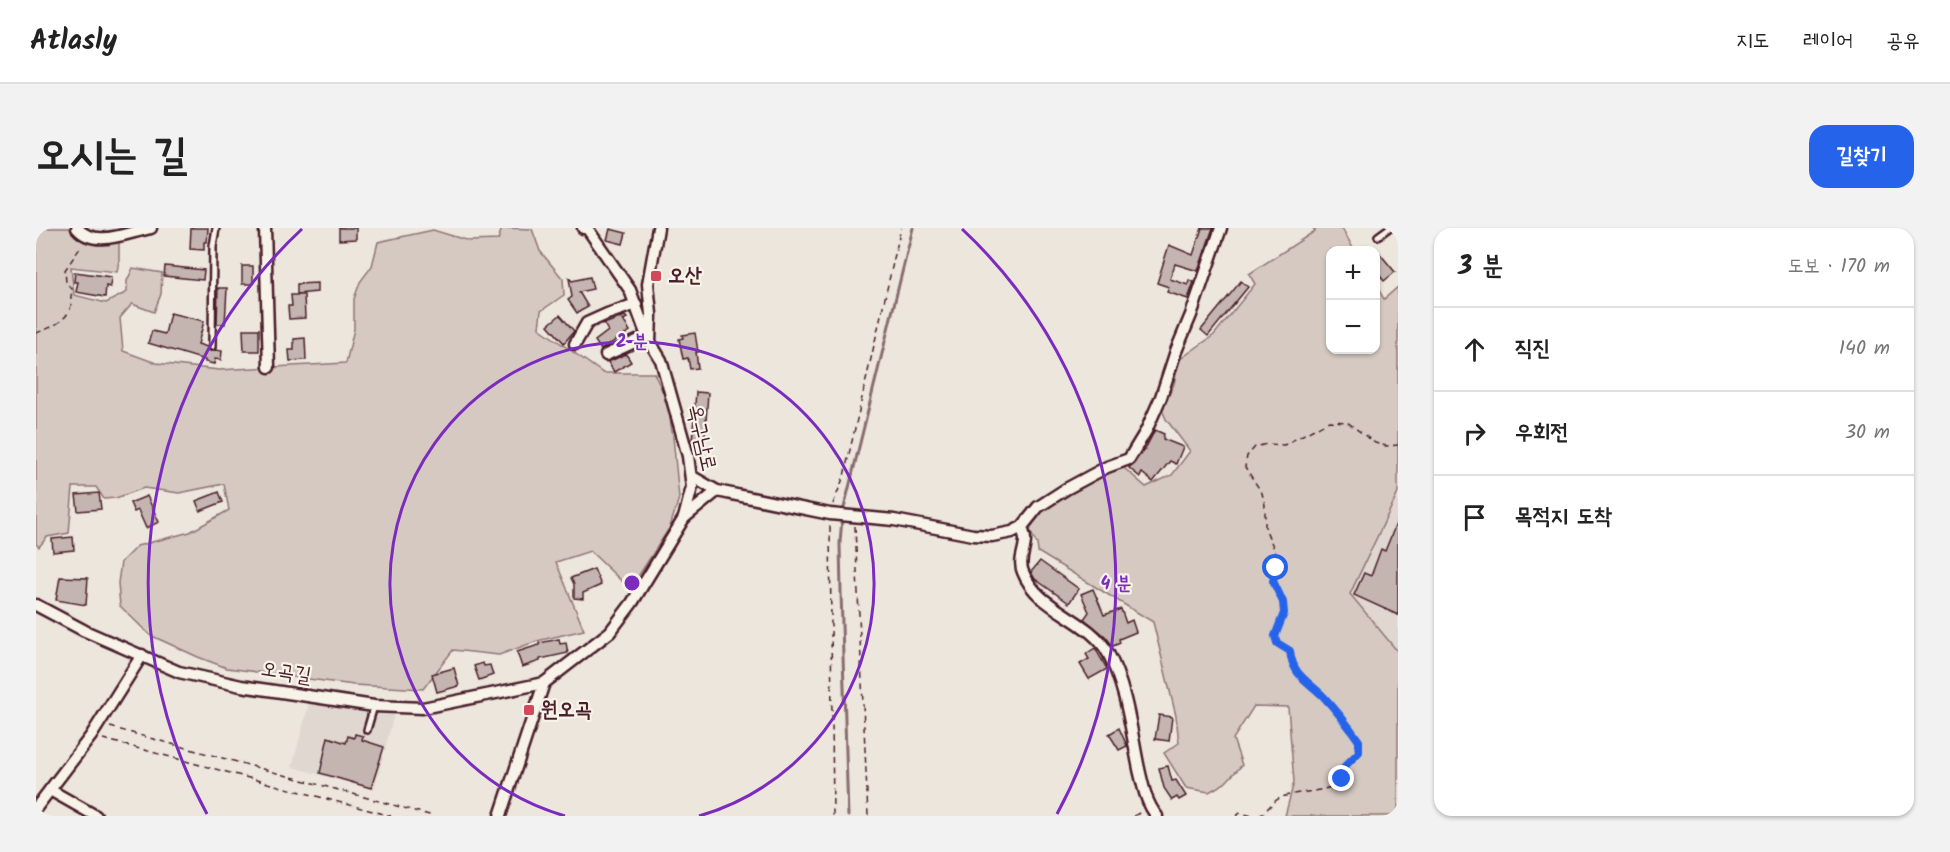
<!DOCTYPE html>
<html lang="ko">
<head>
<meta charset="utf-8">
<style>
	:root { --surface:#fff; --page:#f2f2f2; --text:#222; --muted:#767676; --line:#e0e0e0; --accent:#2563eb }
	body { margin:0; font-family:Kalam,"Poor Story",sans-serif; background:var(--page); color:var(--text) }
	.controls { position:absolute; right:18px; top:18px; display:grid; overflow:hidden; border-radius:12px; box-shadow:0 2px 4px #0004 }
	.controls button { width:54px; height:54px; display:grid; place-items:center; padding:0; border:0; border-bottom:2px solid var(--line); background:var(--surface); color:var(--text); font:30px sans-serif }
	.stop { position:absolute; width:18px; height:18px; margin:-14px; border:4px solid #2563eb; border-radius:50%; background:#fff }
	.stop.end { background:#2563eb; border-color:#fff; box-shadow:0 2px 6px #0008 }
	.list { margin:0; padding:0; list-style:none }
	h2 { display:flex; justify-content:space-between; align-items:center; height:78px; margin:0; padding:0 24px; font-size:26px }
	h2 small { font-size:20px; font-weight:400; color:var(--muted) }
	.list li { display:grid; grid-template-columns:39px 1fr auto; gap:18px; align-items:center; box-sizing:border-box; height:84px; padding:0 24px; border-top:2px solid var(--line) }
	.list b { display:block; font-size:22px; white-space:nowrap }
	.list em { font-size:20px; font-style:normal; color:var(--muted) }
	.icon { flex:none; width:33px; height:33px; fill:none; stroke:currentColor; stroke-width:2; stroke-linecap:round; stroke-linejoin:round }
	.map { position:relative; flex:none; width:1362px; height:588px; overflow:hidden; border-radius:18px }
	header { display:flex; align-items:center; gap:36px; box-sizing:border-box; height:84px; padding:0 30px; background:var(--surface); border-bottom:2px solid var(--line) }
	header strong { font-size:28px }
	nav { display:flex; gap:33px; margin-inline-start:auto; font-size:21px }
	.intro { display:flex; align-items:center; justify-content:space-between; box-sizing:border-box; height:144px; padding:0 36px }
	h1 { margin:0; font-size:42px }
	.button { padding:15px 27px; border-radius:18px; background:var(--accent); color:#fff; font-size:21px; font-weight:700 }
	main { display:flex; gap:36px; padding:0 36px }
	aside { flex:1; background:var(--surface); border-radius:18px; box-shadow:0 2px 4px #0004 }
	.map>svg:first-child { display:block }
</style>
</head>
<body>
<header>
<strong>Atlasly</strong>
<nav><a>지도</a><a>레이어</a><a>공유</a></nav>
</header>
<div class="intro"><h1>오시는 길</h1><a class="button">길찾기</a></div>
<main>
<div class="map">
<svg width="1362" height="588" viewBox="0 0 1362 588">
	<rect width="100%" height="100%" fill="#ece6dd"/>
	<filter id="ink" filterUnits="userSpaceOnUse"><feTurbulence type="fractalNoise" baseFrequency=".0167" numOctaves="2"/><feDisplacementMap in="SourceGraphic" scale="12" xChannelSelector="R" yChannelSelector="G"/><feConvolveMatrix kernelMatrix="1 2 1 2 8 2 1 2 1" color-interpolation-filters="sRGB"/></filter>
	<g filter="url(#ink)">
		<g fill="#e0d7d0">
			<polygon points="1362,265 1362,424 1314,366"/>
			<polygon points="273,476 359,483 338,562 256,539"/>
		</g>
		<g fill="#d5c9c2" stroke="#907476" stroke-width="1.5">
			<polygon points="0,0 44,0 46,2 83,7 83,32 81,44 35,39 38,67 70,75 91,64 91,53 97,40 126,45 125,66 118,84 96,76 84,90 87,123 120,135 183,142 310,135 318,101 318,71 324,54 336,38 342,14 397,2 433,13 462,12 466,0 496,1 504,23 527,51 528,67 505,83 503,100 567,145 618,145 631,173 637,209 643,270 634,299 594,361 554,323 520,334 548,402 501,413 463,427 417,422 387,461 318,457 191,440 162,429 114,407 84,378 82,355 85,334 101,318 154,304 193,282 188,256 143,265 108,260 80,270 68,271 60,259 37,259 33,305 11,309 3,319 0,316"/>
			<polygon points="1277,0 1306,0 1318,22 1294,22 1294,122 1340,122 1340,57 1348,71 1362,59 1362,265 1314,366 1362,424 1362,588 1249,588 1258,554 1252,479 1218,478 1197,511 1206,537 1189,555 1173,564 1150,560 1128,525 1143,515 1140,488 1117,394 1002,324 1001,316 994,303 1001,285 1073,244 1088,240 1110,259 1136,247 1154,223 1130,191 1126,182 1138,156 1143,132 1178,107 1219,56 1213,46 1279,3"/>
		</g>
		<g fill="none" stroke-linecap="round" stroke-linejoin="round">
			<g stroke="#896c6f" stroke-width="3">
				<polyline points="807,284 877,0"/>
				<polyline points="806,290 804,315 805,364 812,588"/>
			</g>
		</g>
		<g fill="#c4b5b0" stroke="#4a1f2b" stroke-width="1.5">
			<polygon points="155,0 172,0 171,14 168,14 168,22 154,21"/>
			<polygon points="303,0 320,0 320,11 303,12"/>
			<polygon points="1166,0 1177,0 1162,43 1139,36 1134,51 1152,57 1153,52 1158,54 1152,71 1131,64 1133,59 1121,55 1133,17 1157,27"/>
			<polygon points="574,1 590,5 587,16 571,12"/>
			<polygon points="1340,21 1359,44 1348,53 1340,43"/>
			<polygon points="129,38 168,42 167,52 128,48"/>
			<rect x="206" y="38" width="11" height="18"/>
			<polygon points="39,44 75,49 74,59 70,58 69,69 40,64 42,54 38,54"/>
			<polygon points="554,49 557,61 543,64 552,79 541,85 532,72 536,69 533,50 536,53"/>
			<polygon points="1205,53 1212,59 1172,108 1165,102"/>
			<polygon points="281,55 281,64 261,66 261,56"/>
			<polygon points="182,60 191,60 189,96 181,96"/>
			<polygon points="255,67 268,67 269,90 253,91 252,78 256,78"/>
			<polygon points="134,85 168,93 162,116 171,119 174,123 180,122 186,123 185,132 179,131 178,136 169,134 169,132 112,115 116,103 129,106"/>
			<polygon points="524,87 538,103 528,115 512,97"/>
			<polygon points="589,88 591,90 587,92 594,103 565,122 559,113 572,103 568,96"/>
			<polygon points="207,101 223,101 223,123 208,123"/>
			<polygon points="659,105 662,124 660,124 662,140 654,141 652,130 647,131 643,111 647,110 646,107"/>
			<polygon points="269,110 270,132 254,133 253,122 258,122 258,111"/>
			<polygon points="590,126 595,134 578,144 572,134"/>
			<polygon points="660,164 672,165 668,221 657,220 656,214"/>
			<polygon points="1119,202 1128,206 1127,211 1147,219 1140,236 1134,233 1117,254 1106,245 1104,249 1093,240 1109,221"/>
			<polygon points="183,264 187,274 164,283 160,273"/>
			<polygon points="63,265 65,281 42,283 40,267"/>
			<polygon points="111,268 123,294 110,300 102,282 98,284 94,275"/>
			<polygon points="1362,291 1362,387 1318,367 1328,345 1335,348 1345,321 1349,323"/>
			<polygon points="37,309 38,322 17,324 16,311"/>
			<polygon points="1004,333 1043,361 1033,375 999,351 995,344"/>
			<polygon points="558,341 565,357 547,365 547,371 538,370 538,356 535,350"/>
			<polygon points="24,349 52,350 50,377 20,372"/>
			<polygon points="1057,361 1068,387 1085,381 1090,395 1096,392 1100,404 1083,411 1084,415 1077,418 1069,408 1048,391 1053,384 1045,366"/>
			<polygon points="523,411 524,416 530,415 532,425 504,431 504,433 486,439 481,424 503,417 503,415"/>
			<polygon points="1059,420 1071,441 1053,451 1044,436 1053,431 1050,426"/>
			<polygon points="447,435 448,438 454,437 457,447 443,452 438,438"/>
			<polygon points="418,440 423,458 401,464 396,446"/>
			<polygon points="1123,487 1136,489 1133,513 1119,511"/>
			<polygon points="1083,500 1091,518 1083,522 1073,506"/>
			<polygon points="319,506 327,508 326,512 348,519 335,560 284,545 292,509 310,515 312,508 318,510"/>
			<polygon points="1132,538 1136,553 1140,552 1150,568 1143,572 1141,569 1136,572 1128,560 1123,540"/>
		</g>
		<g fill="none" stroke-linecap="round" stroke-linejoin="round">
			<g stroke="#4a1f2b" stroke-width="10">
				<g id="lane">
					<polyline points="1342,8 1353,0"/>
					<polyline points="176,119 177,18 180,0"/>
					<polyline points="331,502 338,478"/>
				</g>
			</g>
			<g stroke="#4a1f2b" stroke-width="15">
				<g id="street">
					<path d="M41 0C59 21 92 4 115 0"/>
					<polyline points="229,0 233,139"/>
					<polyline points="547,0 551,0 594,62 612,111"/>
					<polyline points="539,116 551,95 571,86 600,76"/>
					<polyline points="570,127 612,108"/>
					<polyline points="655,248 681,263 794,286 858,292 937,307 956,308 976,304 986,299 1002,279 1030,261 1071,239 1093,231 1110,203 1125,169 1140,123 1155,87 1185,0"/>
					<polyline points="648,290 681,263"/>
					<path d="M986 299C987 303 989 308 989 312 989 323 982 333 987 344 1002 383 1053 390 1072 425 1091 461 1095 503 1103 541 1107 558 1110 575 1121 588"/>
					<polyline points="0,377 49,403 143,444 205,458 338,478 387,480 508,455"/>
					<polyline points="14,562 60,588"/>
					<polyline points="0,580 55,508 106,427"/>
					<polyline points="464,588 508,455 574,404 596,375 648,290 656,259 652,228 625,132 614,114 615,86 612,56 622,0"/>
				</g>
			</g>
			<g stroke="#4a1f2b" stroke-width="1.5" stroke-dasharray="6 4.5" stroke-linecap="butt">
				<path d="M0 105C13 101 33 92 35 77 35 71 34 68 37 62L30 55 29 42 46 17"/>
				<polyline points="797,276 808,248 865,0"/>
				<polyline points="794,298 797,588"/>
				<polyline points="819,298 832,588"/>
				<polyline points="74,499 397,588"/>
				<polyline points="67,511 355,588"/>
				<polyline points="1098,588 1105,584"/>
				<polyline points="1200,588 1204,585 1216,588"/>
				<path d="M1223 588C1232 583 1235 574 1244 570 1260 562 1298 566 1306 550 1308 546 1308 541 1310 536 1317 525 1322 527 1323 513 1312 497 1300 482 1287 468 1271 452 1257 448 1254 423L1241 415 1239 408 1248 385 1247 374 1237 353 1240 340 1239 323 1229 300V277L1226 265 1209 239 1211 228 1219 219 1231 216 1248 217 1293 193 1311 194 1339 215 1350 218 1362 217"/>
			</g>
			<use href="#lane" stroke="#f7f3e8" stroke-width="5"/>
			<use href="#street" stroke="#f7f3e8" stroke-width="10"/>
		</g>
	</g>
	<g fill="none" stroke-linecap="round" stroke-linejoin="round" filter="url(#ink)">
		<path stroke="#2563eb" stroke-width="8" d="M1240 340 1237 353 1247 374 1248 385 1239 408 1241 415 1254 423C1257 448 1271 452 1287 468 1300 482 1312 497 1323 513V524L1309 538 1306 551"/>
	</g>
	<g fill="none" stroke="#7b2cbf" stroke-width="3">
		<path d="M529 588A242 242 0 1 1 663 588"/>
		<path d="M171 586A484 484 0 0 1 266 1M926 1A484 484 0 0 1 1021 586"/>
	</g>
	<g fill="#d1495b" stroke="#f7f3e8" stroke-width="2">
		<rect x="614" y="42" width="12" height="12" rx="3"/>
		<rect x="487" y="476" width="12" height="12" rx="3"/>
	</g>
	<g text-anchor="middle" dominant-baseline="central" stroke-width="4.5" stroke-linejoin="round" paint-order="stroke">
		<g font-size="21" font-weight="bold" fill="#4a1f2b" stroke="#f7f3e8" text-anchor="start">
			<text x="632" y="48">오산</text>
			<text x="505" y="482">원오곡</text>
		</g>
		<g font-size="21" fill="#4a1f2b" stroke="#f7f3e8">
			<text transform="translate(665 210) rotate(77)">옥구남로</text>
			<text transform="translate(250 445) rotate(9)">오곡길</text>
		</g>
	</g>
	<circle cx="596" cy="355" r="9" fill="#7b2cbf" stroke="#f7f3e8" stroke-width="3"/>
	<g font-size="18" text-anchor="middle" font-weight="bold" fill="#7b2cbf" stroke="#f7f3e8" stroke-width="4.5" stroke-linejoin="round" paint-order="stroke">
		<text x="596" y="119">2 분</text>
		<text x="1080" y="361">4 분</text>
	</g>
</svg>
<div class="controls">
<button>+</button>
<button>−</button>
</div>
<div class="stop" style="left:1240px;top:340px"></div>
<div class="stop end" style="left:1306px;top:551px"></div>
</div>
<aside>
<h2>3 분<small>도보 · 170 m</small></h2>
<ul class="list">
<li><svg class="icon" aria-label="ahead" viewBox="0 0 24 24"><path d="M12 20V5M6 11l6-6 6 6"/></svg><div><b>직진</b></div><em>140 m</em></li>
<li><svg class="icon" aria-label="right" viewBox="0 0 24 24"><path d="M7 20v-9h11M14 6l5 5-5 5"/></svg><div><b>우회전</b></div><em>30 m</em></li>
<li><svg class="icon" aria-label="arrive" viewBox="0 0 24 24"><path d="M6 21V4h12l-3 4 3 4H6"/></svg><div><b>목적지 도착</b></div></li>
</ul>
</aside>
</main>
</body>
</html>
